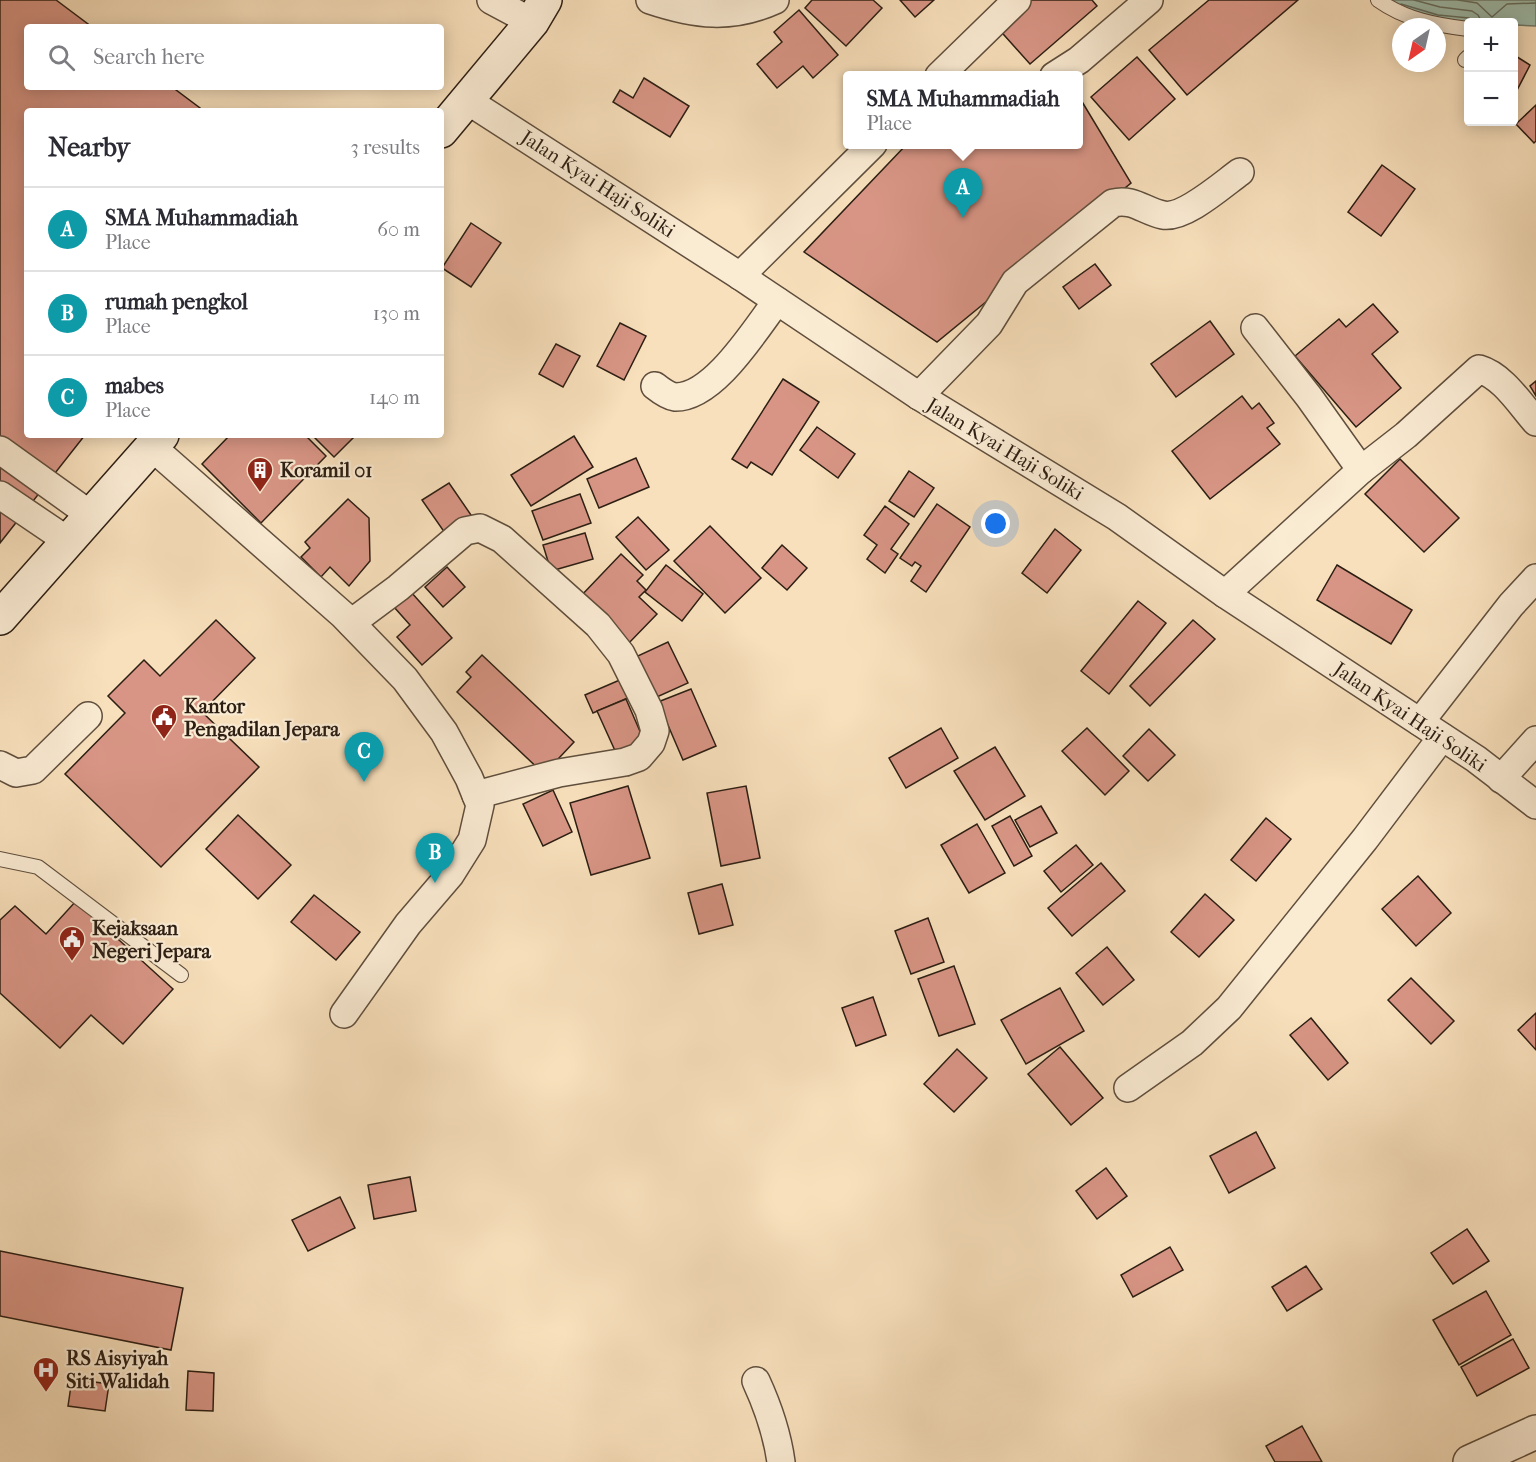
<!DOCTYPE html>
<html lang="en">
<head>
<meta charset="utf-8">
<style>
	:root { --surface:#fff; --page:#f2f2f3; --text:#2b2b33; --muted:#7c7c81; --line:#e1e1e2; --accent:#b45309 }
	body { margin:0; font-family:"IM FELL French Canon",serif; background:var(--page); color:var(--text) }
	.controls { position:absolute; right:18px; top:18px; display:grid; overflow:hidden; border-radius:6px; box-shadow:0 3px 15px #0003 }
	.controls button { width:54px; height:54px; display:grid; place-items:center; padding:0; border:0; border-bottom:2px solid var(--line); background:var(--surface); color:var(--text); font:30px sans-serif }
	.compass { position:absolute; left:1392px; top:18px; width:54px; height:54px; border-radius:50%; background:var(--surface); box-shadow:0 3px 15px #0003; rotate:214deg }
	.you { position:absolute; left:996px; top:524px; width:21px; height:21px; margin:-15px; border:4px solid #fff; border-radius:50%; background:#1a73e8; box-shadow:0 0 0 9px #1a73e833 }
	.badge { display:grid; place-items:center; width:39px; height:39px; border-radius:50%; background:var(--accent); color:#fff; font-size:20px; font-weight:700 }
	.pin { position:absolute; translate:-50% -50px; filter:drop-shadow(0 2px 3px #0008) }
	.pin::after { content:''; position:absolute; top:32px; width:21px; height:18px; background:inherit; clip-path:polygon(0 0,100% 0,50% 100%) }
	.popup { position:absolute; left:843px; top:71px; width:240px; height:78px; box-sizing:border-box; display:grid; place-content:center; border-radius:6px; background:var(--surface); filter:drop-shadow(0 2px 4px #0005); font-size:20px; white-space:nowrap; color:var(--muted) }
	.popup b { font-size:22px; color:var(--text) }
	.popup::after { content:''; position:absolute; left:50%; top:100%; margin-left:-12px; border:12px solid transparent; border-top-color:var(--surface) }
	.list { margin:0; padding:0; list-style:none }
	h2 { display:flex; justify-content:space-between; align-items:center; height:78px; margin:0; padding:0 24px; font-size:26px }
	h2 small { font-size:20px; font-weight:400; color:var(--muted) }
	.list li { display:grid; grid-template-columns:39px 1fr auto; gap:18px; align-items:center; box-sizing:border-box; height:84px; padding:0 24px; border-top:2px solid var(--line) }
	.list b { display:block; font-size:22px; white-space:nowrap }
	.list p { margin:0; font-size:20px; white-space:nowrap; color:var(--muted) }
	.list em { font-size:20px; font-style:normal; color:var(--muted) }
	.icon { flex:none; width:33px; height:33px; fill:none; stroke:currentColor; stroke-width:2; stroke-linecap:round; stroke-linejoin:round }
	.map { position:relative; flex:none; width:1536px; height:1462px; overflow:hidden }
	.search { position:absolute; background:var(--surface); box-shadow:0 3px 15px #0003; left:24px; top:24px; width:420px; height:66px; display:flex; align-items:center; gap:15px; box-sizing:border-box; padding:0 21px; border-radius:6px; color:var(--muted); font-size:22px }
	.panel { position:absolute; background:var(--surface); box-shadow:0 3px 15px #0003; left:24px; top:108px; width:420px; height:330px; border-radius:6px }
	.map>svg:first-child { display:block }
</style>
</head>
<body>
<div class="map">
<svg width="1536" height="1462" viewBox="0 0 1536 1462">
	<rect width="100%" height="100%" fill="#f8e0bc"/>
	<filter id="stains"><feTurbulence type="fractalNoise" baseFrequency=".00333" numOctaves="4"/><feColorMatrix values="0 0 0 0 .2 0 0 0 0 .09 0 0 0 0 .02 0 0 0 .5 -.17"/></filter>
	<radialGradient id="worn" r=".72"><stop offset=".6" stop-color="#630" stop-opacity="0"/><stop offset="1" stop-color="#630" stop-opacity=".3"/></radialGradient>
	<polygon fill="#9ebdac" stroke="#707d6f" stroke-width="1.5" points="1383,0 1536,0 1536,26 1437,21"/>
	<g fill="none" stroke-linecap="round" stroke-linejoin="round">
		<g stroke="#656e60" stroke-width="1.5">
			<polyline points="1414,0 1440,7 1472,11 1478,15 1482,22"/>
			<polyline points="1458,0 1477,3 1492,17 1507,4 1536,3"/>
			<polyline points="1401,4 1438,15 1469,18 1474,22"/>
		</g>
	</g>
	<g fill="#d89585" stroke="#2c1e13" stroke-width="1.5">
		<polygon points="0,0 56,0 92,27 27,27 27,87 172,87 204,111 27,111 27,435 85,435 0,543"/>
		<polygon points="812,0 873,0 882,8 846,46 805,8"/>
		<polygon points="900,0 934,0 915,17"/>
		<polygon points="1025,0 1092,0 1097,6 1030,64 996,26"/>
		<polygon points="1209,0 1298,0 1187,95 1149,50"/>
		<polygon points="799,10 838,55 813,78 803,66 777,88 757,64 782,42 774,32"/>
		<polygon points="1514,55 1530,65 1514,96"/>
		<polygon points="1137,57 1175,99 1129,140 1091,97"/>
		<polygon points="644,78 689,106 670,137 613,102 620,90 633,98"/>
		<polygon points="1078,95 1131,183 937,342 804,252 907,144 1078,144"/>
		<polygon points="1536,105 1536,141 1534,143 1516,124"/>
		<polygon points="1382,165 1415,189 1381,236 1348,212"/>
		<polygon points="471,223 501,243 471,287 442,268"/>
		<polygon points="1095,264 1111,285 1079,309 1063,287"/>
		<polygon points="1373,304 1398,332 1372,354 1401,388 1356,427 1295,356 1339,319 1346,327"/>
		<polygon points="1210,321 1234,354 1176,397 1151,364"/>
		<polygon points="620,323 646,336 624,380 597,366"/>
		<polygon points="556,344 580,356 563,387 539,374"/>
		<polygon points="783,379 819,402 772,475 751,462 747,468 732,459"/>
		<polygon points="1536,381 1536,396 1530,386"/>
		<polygon points="1242,396 1252,409 1259,403 1274,423 1267,428 1280,444 1210,499 1172,451"/>
		<polygon points="817,427 855,454 838,478 800,450"/>
		<polygon points="230,435 305,435 326,456 261,523 202,464"/>
		<polygon points="312,435 356,435 334,457"/>
		<polygon points="574,436 593,467 531,506 511,475"/>
		<polygon points="636,458 649,487 599,508 587,479"/>
		<polygon points="1400,459 1459,518 1424,552 1365,494"/>
		<polygon points="909,471 934,488 914,517 889,501"/>
		<polygon points="449,483 471,515 445,533 422,500"/>
		<polygon points="580,494 591,523 543,540 532,511"/>
		<polygon points="348,499 369,518 370,561 349,586 330,567 321,577 301,557 310,548 305,542"/>
		<polygon points="937,504 970,527 926,592 911,581 921,566 915,562 912,566 900,558"/>
		<polygon points="885,506 909,524 891,549 898,554 885,573 867,559 877,545 864,535"/>
		<polygon points="638,517 669,550 646,570 616,537"/>
		<polygon points="710,526 761,578 725,613 674,561"/>
		<polygon points="1055,529 1081,550 1047,593 1022,573"/>
		<polygon points="585,533 593,559 551,571 543,545"/>
		<polygon points="782,545 807,568 787,590 762,568"/>
		<polygon points="621,554 643,575 637,581 646,590 639,597 657,614 627,645 579,598"/>
		<polygon points="666,565 703,594 682,621 645,592"/>
		<polygon points="1337,565 1412,610 1391,644 1317,600"/>
		<polygon points="447,567 465,587 443,607 425,587"/>
		<polygon points="411,592 452,638 422,665 397,637 410,625 394,607"/>
		<polygon points="1138,601 1166,623 1109,694 1081,671"/>
		<polygon points="216,620 255,658 202,712 259,767 161,867 65,774 125,713 108,696 144,660 160,676"/>
		<polygon points="1193,620 1215,639 1150,706 1130,686"/>
		<polygon points="668,642 688,683 648,701 629,660"/>
		<polygon points="482,655 574,742 544,774 457,692 471,677 466,672"/>
		<polygon points="629,676 637,694 593,713 585,695"/>
		<polygon points="691,689 716,746 683,760 658,702"/>
		<polygon points="626,699 645,743 617,755 597,711"/>
		<polygon points="941,728 958,758 906,788 889,758"/>
		<polygon points="1087,728 1129,771 1105,795 1062,751"/>
		<polygon points="1149,729 1175,755 1148,781 1123,756"/>
		<polygon points="995,747 1025,796 985,820 954,771"/>
		<polygon points="628,786 650,858 591,875 570,803"/>
		<polygon points="746,786 760,858 721,866 707,793"/>
		<polygon points="553,790 572,832 543,846 523,804"/>
		<polygon points="1041,806 1057,833 1030,847 1015,820"/>
		<polygon points="238,815 291,865 258,899 206,849"/>
		<polygon points="1010,816 1032,856 1014,866 992,826"/>
		<polygon points="1266,818 1291,839 1256,881 1231,860"/>
		<polygon points="977,824 1005,873 969,893 941,845"/>
		<polygon points="1076,845 1093,865 1061,892 1044,871"/>
		<polygon points="1101,863 1125,891 1072,936 1048,908"/>
		<polygon points="1418,876 1451,913 1416,946 1382,909"/>
		<polygon points="722,884 733,925 699,934 688,893"/>
		<polygon points="1205,894 1234,920 1199,957 1171,932"/>
		<polygon points="314,895 360,932 336,960 291,922"/>
		<polygon points="76,901 173,989 123,1044 91,1015 60,1048 0,993 0,920 15,906 46,934"/>
		<polygon points="928,918 944,962 911,974 895,931"/>
		<polygon points="1107,947 1134,980 1103,1005 1076,973"/>
		<polygon points="954,966 975,1024 939,1036 918,979"/>
		<polygon points="1411,978 1454,1021 1431,1044 1388,1000"/>
		<polygon points="1060,988 1084,1031 1026,1064 1001,1020"/>
		<polygon points="873,997 886,1035 856,1046 842,1008"/>
		<polygon points="1536,1013 1536,1050 1518,1030"/>
		<polygon points="1311,1018 1348,1063 1328,1080 1290,1035"/>
		<polygon points="1060,1047 1103,1098 1071,1125 1028,1074"/>
		<polygon points="957,1049 987,1078 954,1112 924,1084"/>
		<polygon points="1256,1132 1275,1168 1229,1193 1210,1156"/>
		<polygon points="1106,1168 1127,1196 1097,1219 1076,1191"/>
		<polygon points="410,1177 416,1211 374,1219 368,1185"/>
		<polygon points="340,1197 355,1228 308,1251 292,1220"/>
		<polygon points="1467,1229 1489,1261 1453,1284 1431,1253"/>
		<polygon points="1170,1247 1183,1270 1133,1297 1121,1275"/>
		<polygon points="0,1251 183,1288 171,1350 0,1316"/>
		<polygon points="1306,1266 1322,1289 1287,1311 1272,1287"/>
		<polygon points="1486,1291 1511,1335 1459,1365 1433,1320"/>
		<polygon points="1513,1339 1529,1368 1477,1396 1461,1367"/>
		<polygon points="188,1371 214,1373 213,1411 186,1410"/>
		<polygon points="72,1379 109,1384 105,1411 68,1406"/>
		<polygon points="1302,1426 1322,1462 1275,1462 1266,1446"/>
	</g>
	<g fill="none" stroke-linecap="round" stroke-linejoin="round">
		<g stroke="#5f4e3d" stroke-width="16">
			<g id="service">
				<path d="M1378 0C1406 20 1436 25 1468 29"/>
				<polyline points="1465,60 1468,57"/>
				<polyline points="0,859 38,867 181,975"/>
			</g>
		</g>
		<g stroke="#5f4e3d" stroke-width="30">
			<g id="minor">
				<polyline points="491,0 532,22"/>
				<path d="M650 0C695 15 731 20 775 0"/>
				<polyline points="939,76 1017,0"/>
				<polyline points="1054,76 1079,60 1149,0"/>
				<polyline points="468,101 740,276 919,396 1117,517 1225,594 1476,759 1536,805"/>
				<polyline points="740,276 873,144"/>
				<path d="M655 386C660 390 669 396 675 397 714 398 756 328 777 301"/>
				<path d="M919 396 989 324 1015 282 1113 203C1133 198 1144 211 1163 215 1184 219 1222 185 1240 172"/>
				<polyline points="152,447 343,615 405,679 444,732 469,778 480,805 472,840 450,875 408,924 344,1014"/>
				<polyline points="0,450 92,516"/>
				<path d="M1361 470 1406 435 1479 369C1503 376 1520 404 1536 422"/>
				<polyline points="0,495 68,541"/>
				<polyline points="1225,594 1361,470 1309,397 1255,328"/>
				<polyline points="351,623 398,588 465,531 480,528 502,539 598,625 621,654 649,710 655,731 651,743 639,757 625,762 559,773 476,795"/>
				<polyline points="1420,722 1511,605 1536,578"/>
				<polyline points="0,765 16,773 33,770 88,716"/>
				<polyline points="1501,779 1536,740"/>
				<polyline points="1128,1088 1192,1043 1229,1008 1365,839 1442,737"/>
				<path d="M756 1381C768 1407 777 1433 781 1462"/>
			</g>
		</g>
		<g stroke="#5f4e3d" stroke-width="36">
			<polyline id="tertiary" points="1470,1462 1536,1432"/>
		</g>
		<g stroke="#2c1e13" stroke-width="36">
			<g id="secondary">
				<polyline points="441,131 532,22 545,0"/>
				<polyline points="0,618 162,435"/>
			</g>
		</g>
		<use href="#service" stroke="#faebd3" stroke-width="14"/>
		<use href="#minor" stroke="#faebd3" stroke-width="27"/>
		<use href="#tertiary" stroke="#faebd3" stroke-width="33"/>
		<use href="#secondary" stroke="#faebd3" stroke-width="33"/>
	</g>
	<defs>
		<g id="building-pin" transform="scale(1.35)"><path d="M0 17L-7.5 6A9.5 9.5 0 1 1 7.5 6Z" fill="#8f2418" stroke="#faebd3"/><path d="M-4-6H4V6H1V3H-1V6H-4ZM-2.5-4.3h1.7v1.8h-1.7ZM.8-4.3h1.7v1.8H.8ZM-2.5-1h1.7V.8h-1.7ZM.8-1h1.7V.8H.8Z" fill="#fff"/></g>
		<g id="civic-pin" transform="scale(1.35)"><path d="M0 17L-7.5 6A9.5 9.5 0 1 1 7.5 6Z" fill="#8f2418" stroke="#faebd3"/><path d="M-.6-6.5H3V-4.5H.6V-3L4-1V1h2V6H-6V1h2V-1L-.6-3ZM-1.2 2.5V6h2.4V2.5Z" fill="#fff"/></g>
		<g id="hospital-pin" transform="scale(1.35)"><path d="M0 17L-7.5 6A9.5 9.5 0 1 1 7.5 6Z" fill="#8f2418" stroke="#faebd3"/><path d="M-5-5h3v3.5h4V-5h3V5h-3V1.5h-4V5h-3Z" fill="#fff"/></g>
	</defs>
	<g fill-rule="evenodd">
		<use href="#building-pin" x="260" y="470"/>
		<use href="#civic-pin" x="164" y="717"/>
		<use href="#civic-pin" x="72" y="939"/>
		<use href="#hospital-pin" x="46" y="1370"/>
	</g>
	<g text-anchor="middle" dominant-baseline="central" stroke-width="4.5" stroke-linejoin="round" paint-order="stroke">
		<g font-size="20" fill="#2c1e13" stroke="#faebd3">
			<text transform="translate(598 184) rotate(33)">Jalan Kyai Haji Soliki</text>
			<text transform="translate(1005 449) rotate(31)">Jalan Kyai Haji Soliki</text>
			<text transform="translate(1410 717) rotate(34)">Jalan Kyai Haji Soliki</text>
		</g>
		<g font-size="20" font-weight="bold" fill="#2c1e13" stroke="#faebd3" text-anchor="start">
			<text x="280" y="470">Koramil 01</text>
			<text x="184" y="706">Kantor<tspan x="184" dy="23">Pengadilan Jepara</tspan></text>
			<text x="92" y="928">Kejaksaan<tspan x="92" dy="23">Negeri Jepara</tspan></text>
			<text x="66" y="1358">RS Aisyiyah<tspan x="66" dy="23">Siti Walidah</tspan></text>
		</g>
	</g>
	<rect width="100%" height="100%" filter="url(#stains)"/>
	<rect width="100%" height="100%" fill="url(#worn)"/>
</svg>
<div class="controls">
<button>+</button>
<button>−</button>
</div>
<svg class="compass" viewBox="-18 -18 36 36"><path d="M0-13l5 13h-10z" fill="#e53935"/><path d="M0 13l5-13h-10z" fill="#7c7c81"/></svg>
<div class="you"></div>
<div class="pin badge" style="left:963px;top:218px;background:#0f9aa8">A</div>
<div class="popup"><b>SMA Muhammadiah</b>Place</div>
<div class="pin badge" style="left:435px;top:883px;background:#0f9aa8">B</div>
<div class="pin badge" style="left:364px;top:782px;background:#0f9aa8">C</div>
<div class="search"><svg class="icon" aria-label="search" viewBox="0 0 24 24"><circle cx="10" cy="10" r="6"/><path d="M15 15l6 6"/></svg>Search here</div>
<section class="panel">
<h2>Nearby<small>3 results</small></h2>
<ul class="list">
<li><span class="badge" style="background:#0f9aa8">A</span><div><b>SMA Muhammadiah</b><p>Place</p></div><em>60 m</em></li>
<li><span class="badge" style="background:#0f9aa8">B</span><div><b>rumah pengkol</b><p>Place</p></div><em>130 m</em></li>
<li><span class="badge" style="background:#0f9aa8">C</span><div><b>mabes</b><p>Place</p></div><em>140 m</em></li>
</ul>
</section>
</div>
</body>
</html>
